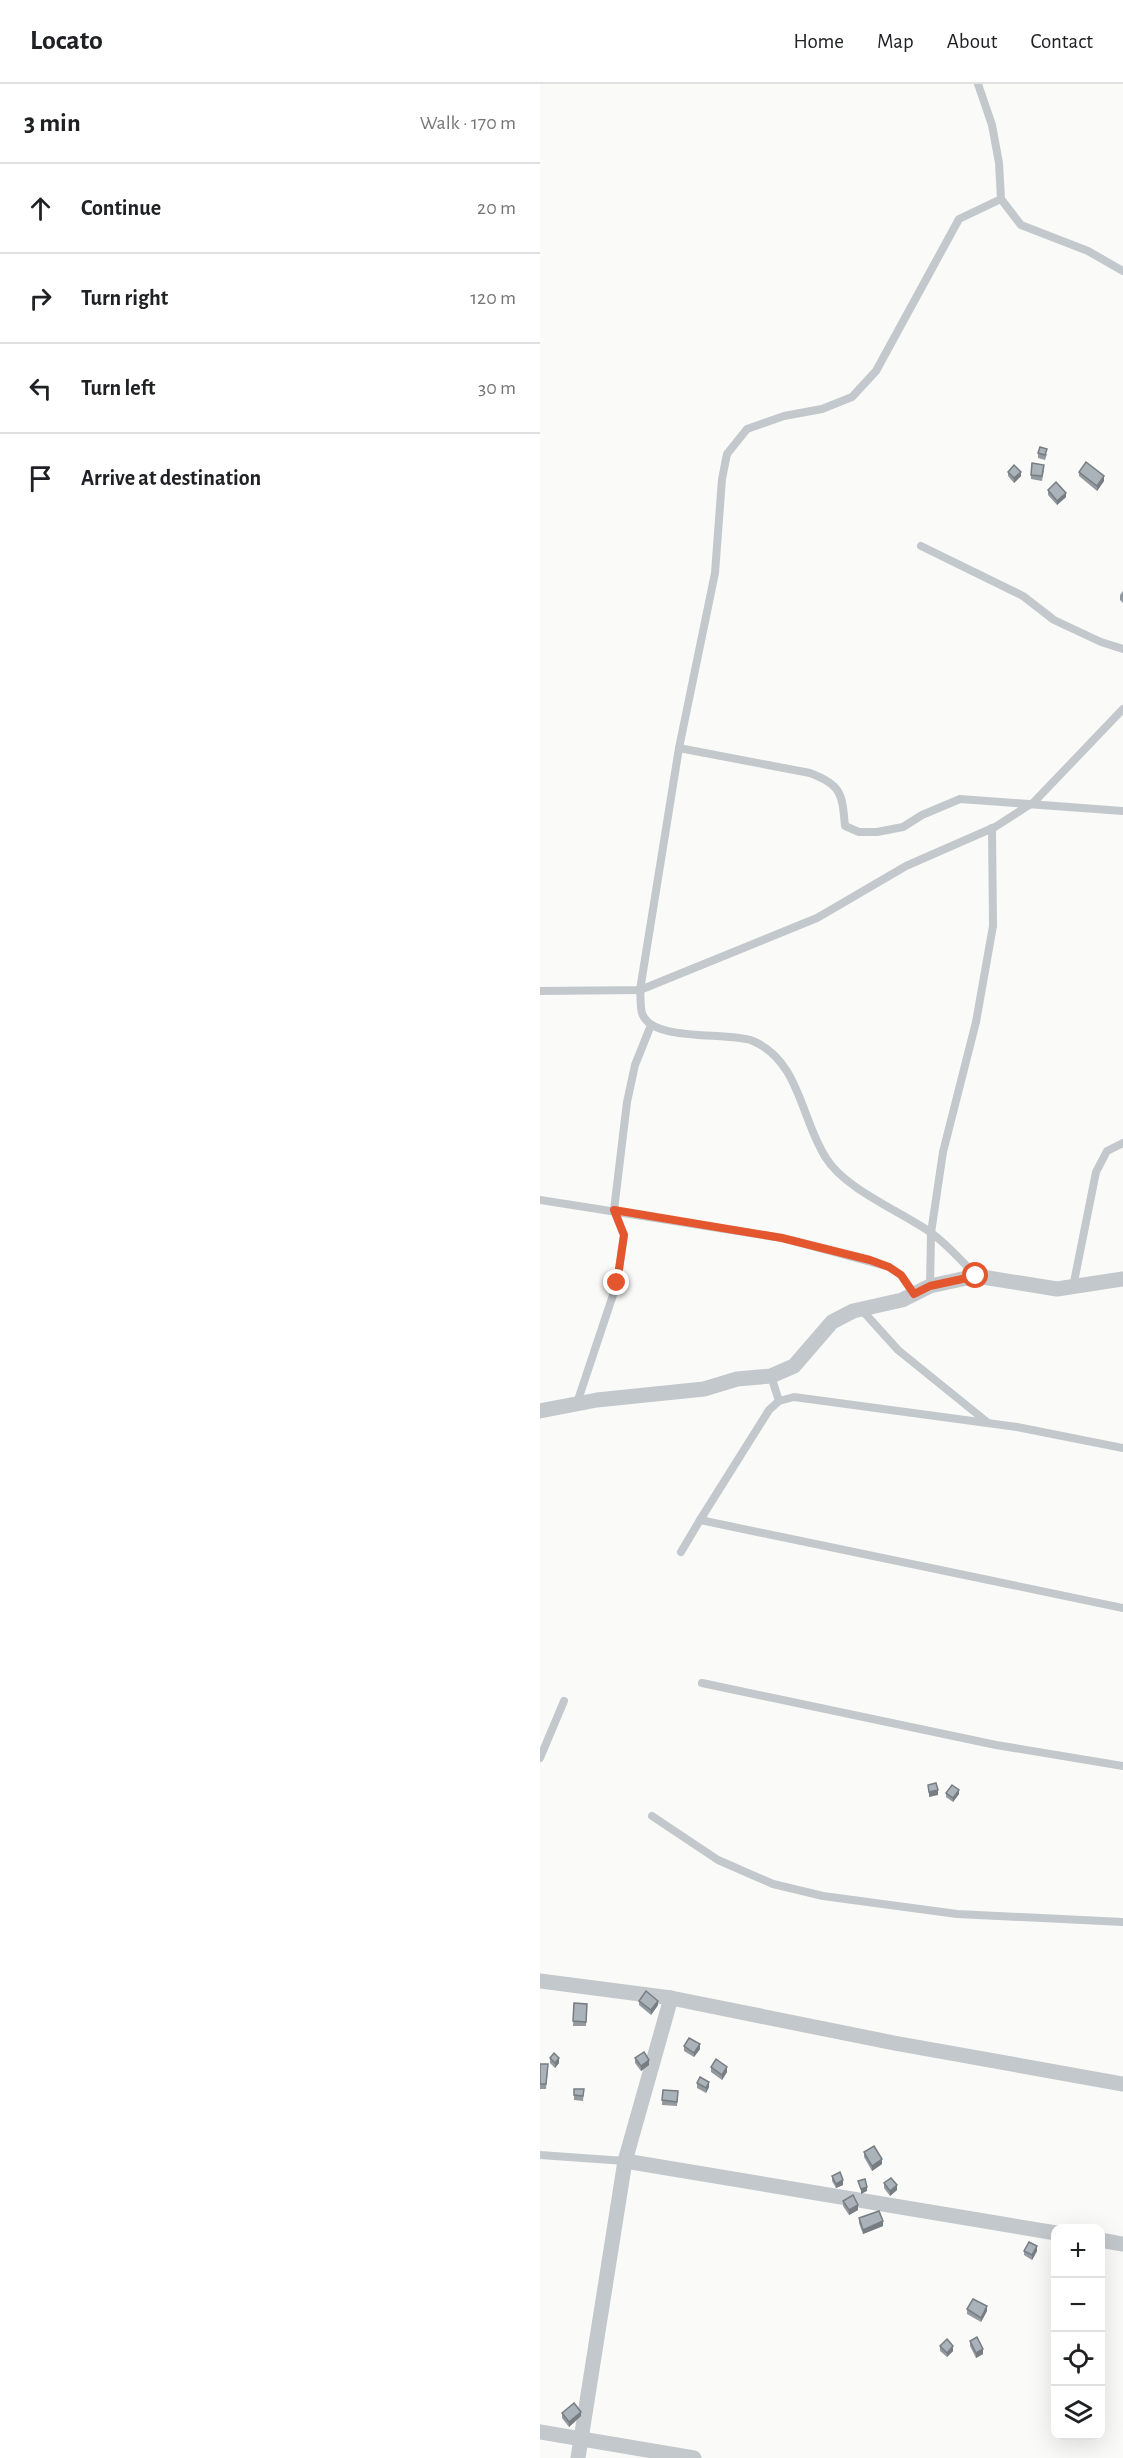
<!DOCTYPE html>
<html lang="en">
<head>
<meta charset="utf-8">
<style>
	:root { --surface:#fff; --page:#f2f2f2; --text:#202124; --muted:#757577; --line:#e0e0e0 }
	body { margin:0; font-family:"Alegreya Sans",sans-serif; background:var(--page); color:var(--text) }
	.controls { position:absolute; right:18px; bottom:18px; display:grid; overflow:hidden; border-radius:12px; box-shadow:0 6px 24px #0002 }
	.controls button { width:54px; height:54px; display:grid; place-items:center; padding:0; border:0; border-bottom:2px solid var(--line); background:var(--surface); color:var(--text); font:30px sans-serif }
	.stop { position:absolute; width:18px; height:18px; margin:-14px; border:4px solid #e4572e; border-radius:50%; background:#fff }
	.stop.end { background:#e4572e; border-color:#fff; box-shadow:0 2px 6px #0008 }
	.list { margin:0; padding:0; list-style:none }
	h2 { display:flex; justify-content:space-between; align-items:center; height:78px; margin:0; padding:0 24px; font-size:26px }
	h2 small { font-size:20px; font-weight:400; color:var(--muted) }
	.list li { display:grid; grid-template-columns:39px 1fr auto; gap:18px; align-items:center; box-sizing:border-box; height:90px; padding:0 24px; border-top:2px solid var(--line) }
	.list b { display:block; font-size:22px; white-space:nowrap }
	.list em { font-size:20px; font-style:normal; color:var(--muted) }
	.icon { flex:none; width:33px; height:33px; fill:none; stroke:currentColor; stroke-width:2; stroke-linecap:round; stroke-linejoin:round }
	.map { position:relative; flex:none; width:583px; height:2374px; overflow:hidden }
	header { display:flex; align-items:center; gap:36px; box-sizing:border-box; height:84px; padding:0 30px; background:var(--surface); border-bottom:2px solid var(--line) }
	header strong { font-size:28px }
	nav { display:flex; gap:33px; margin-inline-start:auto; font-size:21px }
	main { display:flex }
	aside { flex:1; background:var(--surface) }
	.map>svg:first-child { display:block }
</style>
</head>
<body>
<header>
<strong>Locato</strong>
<nav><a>Home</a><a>Map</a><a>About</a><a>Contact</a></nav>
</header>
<main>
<aside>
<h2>3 min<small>Walk · 170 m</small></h2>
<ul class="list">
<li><svg class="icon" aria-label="ahead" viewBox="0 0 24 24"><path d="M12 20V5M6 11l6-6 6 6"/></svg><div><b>Continue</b></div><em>20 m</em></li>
<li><svg class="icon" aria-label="right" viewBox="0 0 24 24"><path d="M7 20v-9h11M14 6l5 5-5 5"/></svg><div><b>Turn right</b></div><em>120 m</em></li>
<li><svg class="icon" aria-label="left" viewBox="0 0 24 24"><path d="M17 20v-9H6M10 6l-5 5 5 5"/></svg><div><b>Turn left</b></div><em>30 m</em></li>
<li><svg class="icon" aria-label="arrive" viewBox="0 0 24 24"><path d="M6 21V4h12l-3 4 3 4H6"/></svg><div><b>Arrive at destination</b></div></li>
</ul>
</aside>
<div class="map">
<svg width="583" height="2374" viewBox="0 0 583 2374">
	<rect width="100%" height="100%" fill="#fafaf8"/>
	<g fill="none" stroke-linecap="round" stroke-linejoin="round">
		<g stroke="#c3c8cc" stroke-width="8">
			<polyline points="438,0 452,41 459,79 461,115 481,141 548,167 583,187"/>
			<path d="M461 115 419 135 336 287 312 313 282 325 244 332 207 345 187 370 182 395 175 489 139 664 270 689C302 701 302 710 305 742L319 748H337L363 743 382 731 420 715 583 727"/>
			<polyline points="381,462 483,512 514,536 561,558 583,565"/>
			<path d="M139 664 100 906C101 914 100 922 102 929 111 959 189 947 213 957 260 977 261 1036 286 1074 305 1105 360 1127 390 1148 407 1160 422 1177 436 1192"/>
			<polyline points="0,907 100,906 277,834 366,782 455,743 494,718 583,625"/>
			<polyline points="0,1116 242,1154 349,1183 361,1191 374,1210"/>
			<polyline points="390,1202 391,1149 403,1068 436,938 453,842 452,744"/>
			<polyline points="533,1203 556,1088 567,1067 583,1059"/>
			<polyline points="321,1225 358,1266 447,1338"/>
			<polyline points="231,1292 239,1317"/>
			<polyline points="37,1319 77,1199 84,1151 74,1126 87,1018 95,981 111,941"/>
			<polyline points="583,1364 477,1343 254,1313 239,1317 229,1326 160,1436 583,1524"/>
			<polyline points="141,1468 160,1436"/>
			<polyline points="162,1599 456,1661 583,1682"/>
			<polyline points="0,1674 24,1617"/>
			<polyline points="112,1732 178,1776 233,1800 283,1812 417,1830 583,1838"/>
			<polyline points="0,2071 85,2077"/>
		</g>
		<g stroke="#c3c8cc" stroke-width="15">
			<polyline points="0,1327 57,1316 164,1305 197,1295 231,1292 254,1282 292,1238 313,1227 362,1216 390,1202 436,1192 517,1205 583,1195"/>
			<polyline points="0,1897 131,1914 354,1959 583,2000"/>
			<polyline points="85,2077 516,2149"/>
			<polyline points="560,2156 583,2160"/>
			<polyline points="0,2348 154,2374"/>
			<polyline points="38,2374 85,2077 131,1914"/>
		</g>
	</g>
	<g fill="#929a9f">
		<polygon points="498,369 507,370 505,376 498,374"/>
		<polygon points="504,386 502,397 491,395 491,391"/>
		<polygon points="468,388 481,392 474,399 468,392"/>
		<polygon points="539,388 564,397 557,407 539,392"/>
		<polygon points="508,406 526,413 517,421 508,411"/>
		<polygon points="583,507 583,519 580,516 580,511"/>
		<polygon points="406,1709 419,1710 413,1718 406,1713"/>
		<polygon points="99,1917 118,1921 111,1931 99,1921"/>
		<polygon points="34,1919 47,1920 46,1942 33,1942"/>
		<polygon points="144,1962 160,1965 154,1973 144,1967"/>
		<polygon points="10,1974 19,1979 15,1984 10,1979"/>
		<polygon points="95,1974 109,1981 101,1987 95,1979"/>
		<polygon points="0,1980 8,1985 6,2005 0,2005"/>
		<polygon points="171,1983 187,1988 182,1996 171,1988"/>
		<polygon points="157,1999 169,2003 166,2009 157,2004"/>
		<polygon points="34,2005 44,2005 43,2017 34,2016"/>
		<polygon points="138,2007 137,2022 122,2021 122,2016"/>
		<polygon points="324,2068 342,2080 332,2087 324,2073"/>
		<polygon points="292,2092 303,2101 296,2104 292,2097"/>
		<polygon points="344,2099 357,2106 350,2112 344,2104"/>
		<polygon points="303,2117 318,2126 309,2131 303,2122"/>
		<polygon points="319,2134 343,2142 323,2150 319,2139"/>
		<polygon points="484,2167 497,2167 492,2176 484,2171"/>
		<polygon points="427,2225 447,2227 441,2238 427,2230"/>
		<polygon points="430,2257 443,2270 436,2274 430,2262"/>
		<polygon points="400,2262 413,2267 407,2273 400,2267"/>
		<polygon points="22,2329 41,2332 29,2343 22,2334"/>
	</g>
	<g fill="#777d82">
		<polygon points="481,388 481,392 474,399 474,394"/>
		<polygon points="564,392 564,397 557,407 557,402"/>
		<polygon points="526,409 526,413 517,421 517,417"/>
		<polygon points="398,1706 398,1711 389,1713 389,1708"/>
		<polygon points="419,1706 419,1710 413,1718 413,1714"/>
		<polygon points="118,1917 118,1921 111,1931 111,1926"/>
		<polygon points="160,1960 160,1965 154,1973 154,1969"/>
		<polygon points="19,1974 19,1979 15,1984 15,1979"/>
		<polygon points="109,1976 109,1981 101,1987 101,1982"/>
		<polygon points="187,1983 187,1988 182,1996 182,1991"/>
		<polygon points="169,1998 169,2003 166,2009 166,2004"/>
		<polygon points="342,2075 342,2080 332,2087 332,2082"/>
		<polygon points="303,2096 303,2101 296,2104 296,2100"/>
		<polygon points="357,2101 357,2106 350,2112 350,2107"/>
		<polygon points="327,2103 327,2107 321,2110 321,2105"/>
		<polygon points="318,2121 318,2126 309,2131 309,2126"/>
		<polygon points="343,2137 343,2142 323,2150 323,2146"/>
		<polygon points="497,2162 497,2167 492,2176 492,2171"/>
		<polygon points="447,2222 447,2227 441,2238 441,2234"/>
		<polygon points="413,2262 413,2267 407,2273 407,2269"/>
		<polygon points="443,2265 443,2270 436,2274 436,2269"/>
		<polygon points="41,2328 41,2332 29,2343 29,2338"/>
	</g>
	<g fill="#aab3b9" stroke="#777d82" stroke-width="1.5">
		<polygon points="500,363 507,365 505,371 498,369"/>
		<polygon points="546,378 564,392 557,402 539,388"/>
		<polygon points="492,379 504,381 502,392 491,391"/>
		<polygon points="474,381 481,388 474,394 468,388"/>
		<polygon points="516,398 526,409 517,417 508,406"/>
		<polygon points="396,1699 398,1706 389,1708 388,1701"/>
		<polygon points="412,1701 419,1706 413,1714 406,1709"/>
		<polygon points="106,1907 118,1917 111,1926 99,1917"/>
		<polygon points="34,1919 47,1920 46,1938 33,1937"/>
		<polygon points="149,1954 160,1960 154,1969 144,1962"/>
		<polygon points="104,1968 109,1976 101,1982 95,1974"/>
		<polygon points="14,1969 19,1974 15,1979 10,1974"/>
		<polygon points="176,1975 187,1983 182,1991 171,1983"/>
		<polygon points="0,1980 8,1980 6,2000 0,2000"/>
		<polygon points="160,1993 169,1998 166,2004 157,1999"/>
		<polygon points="34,2005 44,2005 43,2012 34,2011"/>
		<polygon points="123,2006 138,2007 137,2018 122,2016"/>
		<polygon points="334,2062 342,2075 332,2082 324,2068"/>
		<polygon points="300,2088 303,2096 296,2100 292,2092"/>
		<polygon points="351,2094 357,2101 350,2107 344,2099"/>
		<polygon points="325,2095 327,2103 321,2105 318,2097"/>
		<polygon points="313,2111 318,2121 309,2126 303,2117"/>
		<polygon points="339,2127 343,2137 323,2146 319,2134"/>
		<polygon points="489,2158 497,2162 492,2171 484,2167"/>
		<polygon points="433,2215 447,2222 441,2234 427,2225"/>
		<polygon points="437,2253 443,2265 436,2269 430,2257"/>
		<polygon points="407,2255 413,2262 407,2269 400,2262"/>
		<polygon points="34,2319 41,2328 29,2338 22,2329"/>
	</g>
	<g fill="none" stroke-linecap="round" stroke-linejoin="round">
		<polyline stroke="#e4572e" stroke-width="8" points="77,1199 84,1151 74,1126 242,1154 330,1176 349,1183 361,1191 374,1210 390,1202 436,1192"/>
	</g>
</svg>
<div class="controls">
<button>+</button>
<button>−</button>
<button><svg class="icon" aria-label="locate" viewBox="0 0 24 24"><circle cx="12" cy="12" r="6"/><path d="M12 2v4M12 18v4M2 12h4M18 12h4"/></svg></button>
<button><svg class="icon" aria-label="layers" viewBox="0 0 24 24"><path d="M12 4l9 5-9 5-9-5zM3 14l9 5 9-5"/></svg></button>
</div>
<div class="stop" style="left:436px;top:1192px"></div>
<div class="stop end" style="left:77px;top:1199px"></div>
</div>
</main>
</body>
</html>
